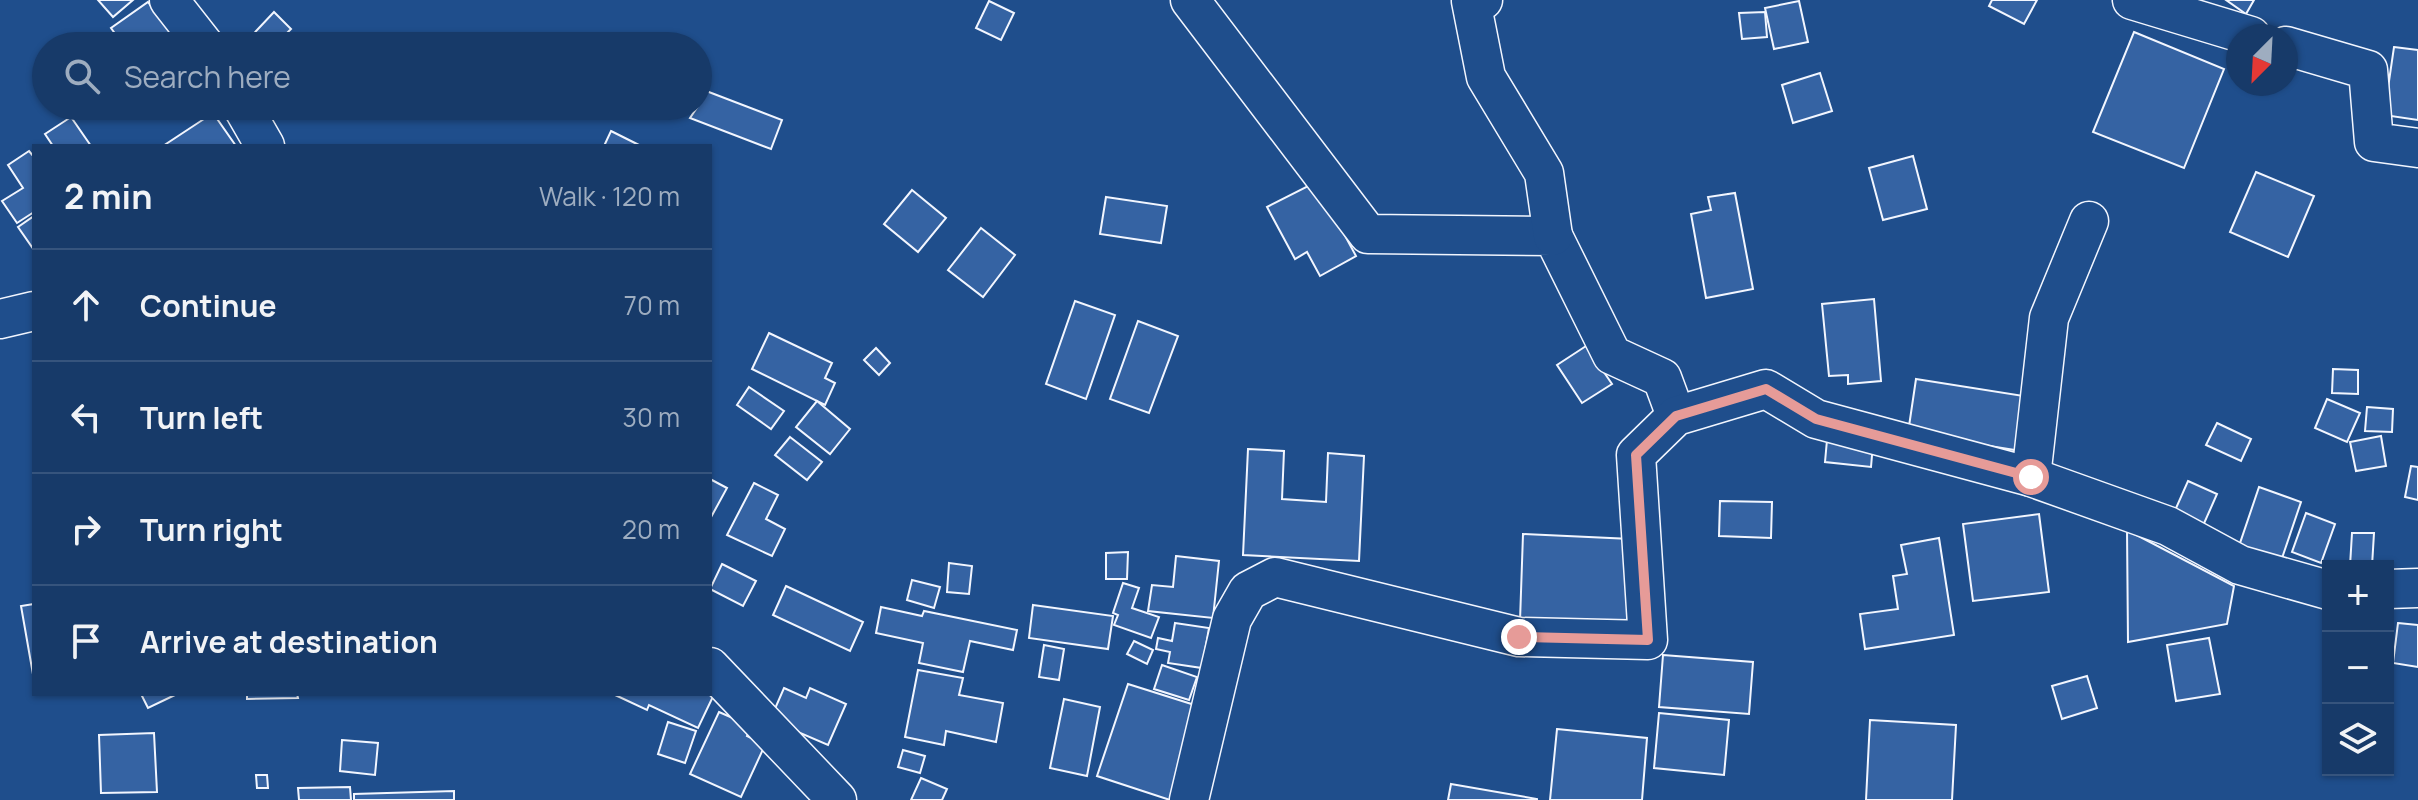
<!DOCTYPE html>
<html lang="en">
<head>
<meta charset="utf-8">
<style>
	:root { --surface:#173a69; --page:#244571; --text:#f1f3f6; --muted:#9eadc0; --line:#36547d }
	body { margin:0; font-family:Manrope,sans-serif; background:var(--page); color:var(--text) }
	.controls { position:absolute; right:24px; bottom:24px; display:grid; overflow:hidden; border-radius:0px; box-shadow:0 2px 6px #0004 }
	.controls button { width:72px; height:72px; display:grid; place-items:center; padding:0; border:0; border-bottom:2px solid var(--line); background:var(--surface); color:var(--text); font:40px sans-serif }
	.compass { position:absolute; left:2226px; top:24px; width:72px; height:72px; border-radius:50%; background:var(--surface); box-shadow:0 2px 6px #0004; rotate:204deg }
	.stop { position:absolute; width:24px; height:24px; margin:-18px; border:6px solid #e69b98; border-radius:50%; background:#fff }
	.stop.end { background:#e69b98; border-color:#fff; box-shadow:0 2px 8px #0008 }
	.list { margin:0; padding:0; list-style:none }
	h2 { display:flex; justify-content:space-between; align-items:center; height:104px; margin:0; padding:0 32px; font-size:34px }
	h2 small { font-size:26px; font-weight:400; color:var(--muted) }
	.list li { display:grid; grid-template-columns:52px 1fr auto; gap:24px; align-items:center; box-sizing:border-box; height:112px; padding:0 32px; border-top:2px solid var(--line) }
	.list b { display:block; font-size:30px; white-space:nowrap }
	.list em { font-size:26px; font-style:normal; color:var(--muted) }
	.icon { flex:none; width:44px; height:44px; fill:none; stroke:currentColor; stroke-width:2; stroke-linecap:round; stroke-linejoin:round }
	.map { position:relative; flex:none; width:2418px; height:800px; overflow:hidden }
	.search { position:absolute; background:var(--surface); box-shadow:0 2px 6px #0004; left:32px; top:32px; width:680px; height:88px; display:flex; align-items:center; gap:20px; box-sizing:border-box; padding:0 28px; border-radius:44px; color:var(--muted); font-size:30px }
	.panel { position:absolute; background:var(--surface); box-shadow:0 2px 6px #0004; left:32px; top:144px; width:680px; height:552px; border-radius:0px }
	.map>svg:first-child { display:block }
</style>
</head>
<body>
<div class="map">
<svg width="2418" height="800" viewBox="0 0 2418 800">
	<rect width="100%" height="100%" fill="#1f4e8c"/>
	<g fill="#3563a3" stroke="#f2f6ff" stroke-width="2">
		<polygon points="98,0 133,0 113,17"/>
		<polygon points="1992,0 2037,0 2024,24 1989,6"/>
		<polygon points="2226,0 2254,0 2246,14"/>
		<polygon points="989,1 1014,13 1001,40 976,28"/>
		<polygon points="1799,1 1808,42 1774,49 1765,8"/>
		<polygon points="148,2 177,42 171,46 124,46 111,28"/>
		<polygon points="274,12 291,29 274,46 242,46"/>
		<polygon points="1765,12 1767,37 1742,39 1739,13"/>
		<polygon points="2134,32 2224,69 2184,168 2093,132"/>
		<polygon points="2394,47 2418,50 2418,120 2384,115"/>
		<polygon points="1820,73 1832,111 1793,123 1782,85"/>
		<polygon points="701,89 782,120 771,149 690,118 698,106"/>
		<polygon points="213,113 236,146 163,146"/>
		<polygon points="71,117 91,146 53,146 45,134"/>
		<polygon points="611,131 641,146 604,146"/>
		<polygon points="29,151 34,157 34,212 17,223 2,201 23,188 8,165"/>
		<polygon points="1913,156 1927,209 1883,220 1869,168"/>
		<polygon points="2256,172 2314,196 2288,257 2230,232"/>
		<polygon points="1316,182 1356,256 1320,276 1307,252 1295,259 1267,207"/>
		<polygon points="912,190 946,218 918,252 884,224"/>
		<polygon points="1735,193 1753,289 1706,298 1691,214 1711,210 1708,197"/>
		<polygon points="1106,197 1167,206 1161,243 1100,234"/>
		<polygon points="34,216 34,250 18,227"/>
		<polygon points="981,228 1015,255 983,297 948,270"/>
		<polygon points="1874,299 1881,381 1848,384 1848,375 1829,376 1822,304"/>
		<polygon points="1075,301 1115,315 1086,399 1046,384"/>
		<polygon points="1138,321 1178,336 1149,413 1110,399"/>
		<polygon points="769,333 832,363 825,378 835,383 825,405 752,369"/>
		<polygon points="1586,346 1612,384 1582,403 1557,365"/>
		<polygon points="876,348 890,363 879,375 864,360"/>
		<polygon points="2333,369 2358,370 2358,394 2332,393"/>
		<polygon points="1916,379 2030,397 2021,451 1908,433"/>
		<polygon points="749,387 784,411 771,429 737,405"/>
		<polygon points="2327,399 2360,413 2347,442 2315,428"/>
		<polygon points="817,401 850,429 830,454 796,427"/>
		<polygon points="2367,407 2393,409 2392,432 2365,431"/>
		<polygon points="2217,423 2251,439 2241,461 2206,445"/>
		<polygon points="2381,436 2386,466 2356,471 2350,442"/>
		<polygon points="790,437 822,462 807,480 775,455"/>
		<polygon points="1827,440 1873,444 1871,467 1825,462"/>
		<polygon points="1248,449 1284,451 1282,499 1326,502 1328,453 1364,456 1359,561 1243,555"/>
		<polygon points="2411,466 2418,467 2418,500 2405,497"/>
		<polygon points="710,479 727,488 710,519"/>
		<polygon points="2188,481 2217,494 2202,528 2173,515"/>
		<polygon points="754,483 778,495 766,519 785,529 772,556 727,535"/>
		<polygon points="2259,487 2301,502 2279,567 2237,552"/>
		<polygon points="1720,501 1772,502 1771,538 1719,536"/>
		<polygon points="2306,513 2335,524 2321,563 2292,552"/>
		<polygon points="2039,514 2049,592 1973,601 1963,524"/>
		<polygon points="2127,530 2234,586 2227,624 2128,642"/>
		<polygon points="2352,533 2374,533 2372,566 2350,566"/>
		<polygon points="1523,534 1631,539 1627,626 1520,621"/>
		<polygon points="1939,538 1954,635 1865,649 1860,614 1898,609 1893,576 1907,574 1901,545"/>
		<polygon points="1128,552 1127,579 1106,579 1106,553"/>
		<polygon points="1176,556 1219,561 1213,618 1148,611 1152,585 1173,587"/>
		<polygon points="949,563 972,566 969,594 947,592"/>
		<polygon points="722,564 756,581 743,606 710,589"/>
		<polygon points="912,580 940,587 934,608 907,600"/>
		<polygon points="1123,583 1139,588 1132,608 1159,617 1151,638 1114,625 1118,615 1113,613"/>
		<polygon points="786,586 863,622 850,651 773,615"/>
		<polygon points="34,604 34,680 21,606"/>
		<polygon points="1033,605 1113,616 1108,649 1029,638"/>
		<polygon points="881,607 922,616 924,611 1017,630 1013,650 970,641 963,672 919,663 923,643 876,633"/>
		<polygon points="1175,623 1209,628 1202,668 1168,663 1170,652 1156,649 1158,638 1172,641"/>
		<polygon points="2398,623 2418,625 2418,667 2393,663"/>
		<polygon points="2209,638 2220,694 2176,701 2167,645"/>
		<polygon points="1134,641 1153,650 1147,664 1127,654"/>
		<polygon points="1044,645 1064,649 1059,680 1039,677"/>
		<polygon points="1663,655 1753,662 1749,714 1659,707"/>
		<polygon points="1162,665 1197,677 1189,700 1154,689"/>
		<polygon points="918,670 963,678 959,695 1003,703 996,742 946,731 944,745 905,737"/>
		<polygon points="2087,676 2097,708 2062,719 2052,686"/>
		<polygon points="1128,684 1201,707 1170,800 1097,776"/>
		<polygon points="718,686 698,728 649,705 647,710 613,694 710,694"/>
		<polygon points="784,688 806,698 810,688 846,704 828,745 770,720"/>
		<polygon points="141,694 177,694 148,708"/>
		<polygon points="247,694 297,694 298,698 247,699"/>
		<polygon points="1064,699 1100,707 1087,776 1050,768"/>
		<polygon points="719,712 751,726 747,736 765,745 741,797 690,774"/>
		<polygon points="1659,713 1729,720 1724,775 1654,768"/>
		<polygon points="1870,720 1956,725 1952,800 1866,800"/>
		<polygon points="668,722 696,731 685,763 658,754"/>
		<polygon points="1557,729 1647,738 1642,800 1550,800"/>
		<polygon points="154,733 157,792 101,793 99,735"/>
		<polygon points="342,740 378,743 375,775 340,771"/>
		<polygon points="903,750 925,756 920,773 898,767"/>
		<polygon points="256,775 267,775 268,788 257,788"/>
		<polygon points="921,778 947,789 942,800 911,800"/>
		<polygon points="1451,784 1537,799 1537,800 1448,800"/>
		<polygon points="350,787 351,800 299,800 298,788"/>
		<polygon points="454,791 454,800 354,800 354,794"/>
	</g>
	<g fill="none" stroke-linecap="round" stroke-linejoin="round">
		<g stroke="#f2f6ff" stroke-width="41">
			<g id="minor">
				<polyline points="169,0 205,46"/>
				<polyline points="1190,0 1368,234 1553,236 1612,355 1662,378 1676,416"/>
				<polyline points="1483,0 1471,1 1486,77 1544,173 1553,236"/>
				<polyline points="2132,0 2251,36"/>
				<polyline points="2286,46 2368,70 2374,142 2418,148"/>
				<polyline points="242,106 265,146"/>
				<polyline points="0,319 34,311"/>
				<polyline points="2031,477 2049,318 2089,221"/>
				<polyline points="2388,589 2418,588"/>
				<polyline points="710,667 837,800"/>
				<polyline points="1189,800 1232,619 1248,591 1275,577 1519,637 1648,640 1636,455 1676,416 1766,389 1816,419 2031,477 2168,526 2240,565 2328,590"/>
			</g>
		</g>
		<use href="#minor" stroke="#1f4e8c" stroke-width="38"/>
	</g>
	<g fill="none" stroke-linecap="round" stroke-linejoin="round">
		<polyline stroke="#e69b98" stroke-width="10" points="1519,637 1648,640 1636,455 1676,416 1766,389 1816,419 2031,477"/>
	</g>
</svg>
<div class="controls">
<button>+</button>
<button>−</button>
<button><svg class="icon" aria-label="layers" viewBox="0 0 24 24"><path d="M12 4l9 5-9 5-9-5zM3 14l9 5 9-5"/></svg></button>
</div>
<svg class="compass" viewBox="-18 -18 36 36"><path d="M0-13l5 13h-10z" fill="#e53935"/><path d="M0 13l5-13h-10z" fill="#9eadc0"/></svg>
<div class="stop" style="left:2031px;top:477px"></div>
<div class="stop end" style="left:1519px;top:637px"></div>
<div class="search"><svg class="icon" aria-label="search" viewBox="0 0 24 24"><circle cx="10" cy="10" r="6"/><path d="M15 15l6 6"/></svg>Search here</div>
<section class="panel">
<h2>2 min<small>Walk · 120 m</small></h2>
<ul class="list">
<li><svg class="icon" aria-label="ahead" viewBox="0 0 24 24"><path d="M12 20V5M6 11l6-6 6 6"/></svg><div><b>Continue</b></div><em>70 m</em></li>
<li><svg class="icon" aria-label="left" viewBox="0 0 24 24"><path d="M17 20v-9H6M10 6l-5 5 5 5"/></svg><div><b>Turn left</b></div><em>30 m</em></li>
<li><svg class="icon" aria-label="right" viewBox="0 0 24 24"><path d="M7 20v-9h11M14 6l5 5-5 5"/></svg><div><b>Turn right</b></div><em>20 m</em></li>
<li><svg class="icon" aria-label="arrive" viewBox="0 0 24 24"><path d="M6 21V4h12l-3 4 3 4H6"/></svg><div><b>Arrive at destination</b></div></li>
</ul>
</section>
</div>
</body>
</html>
